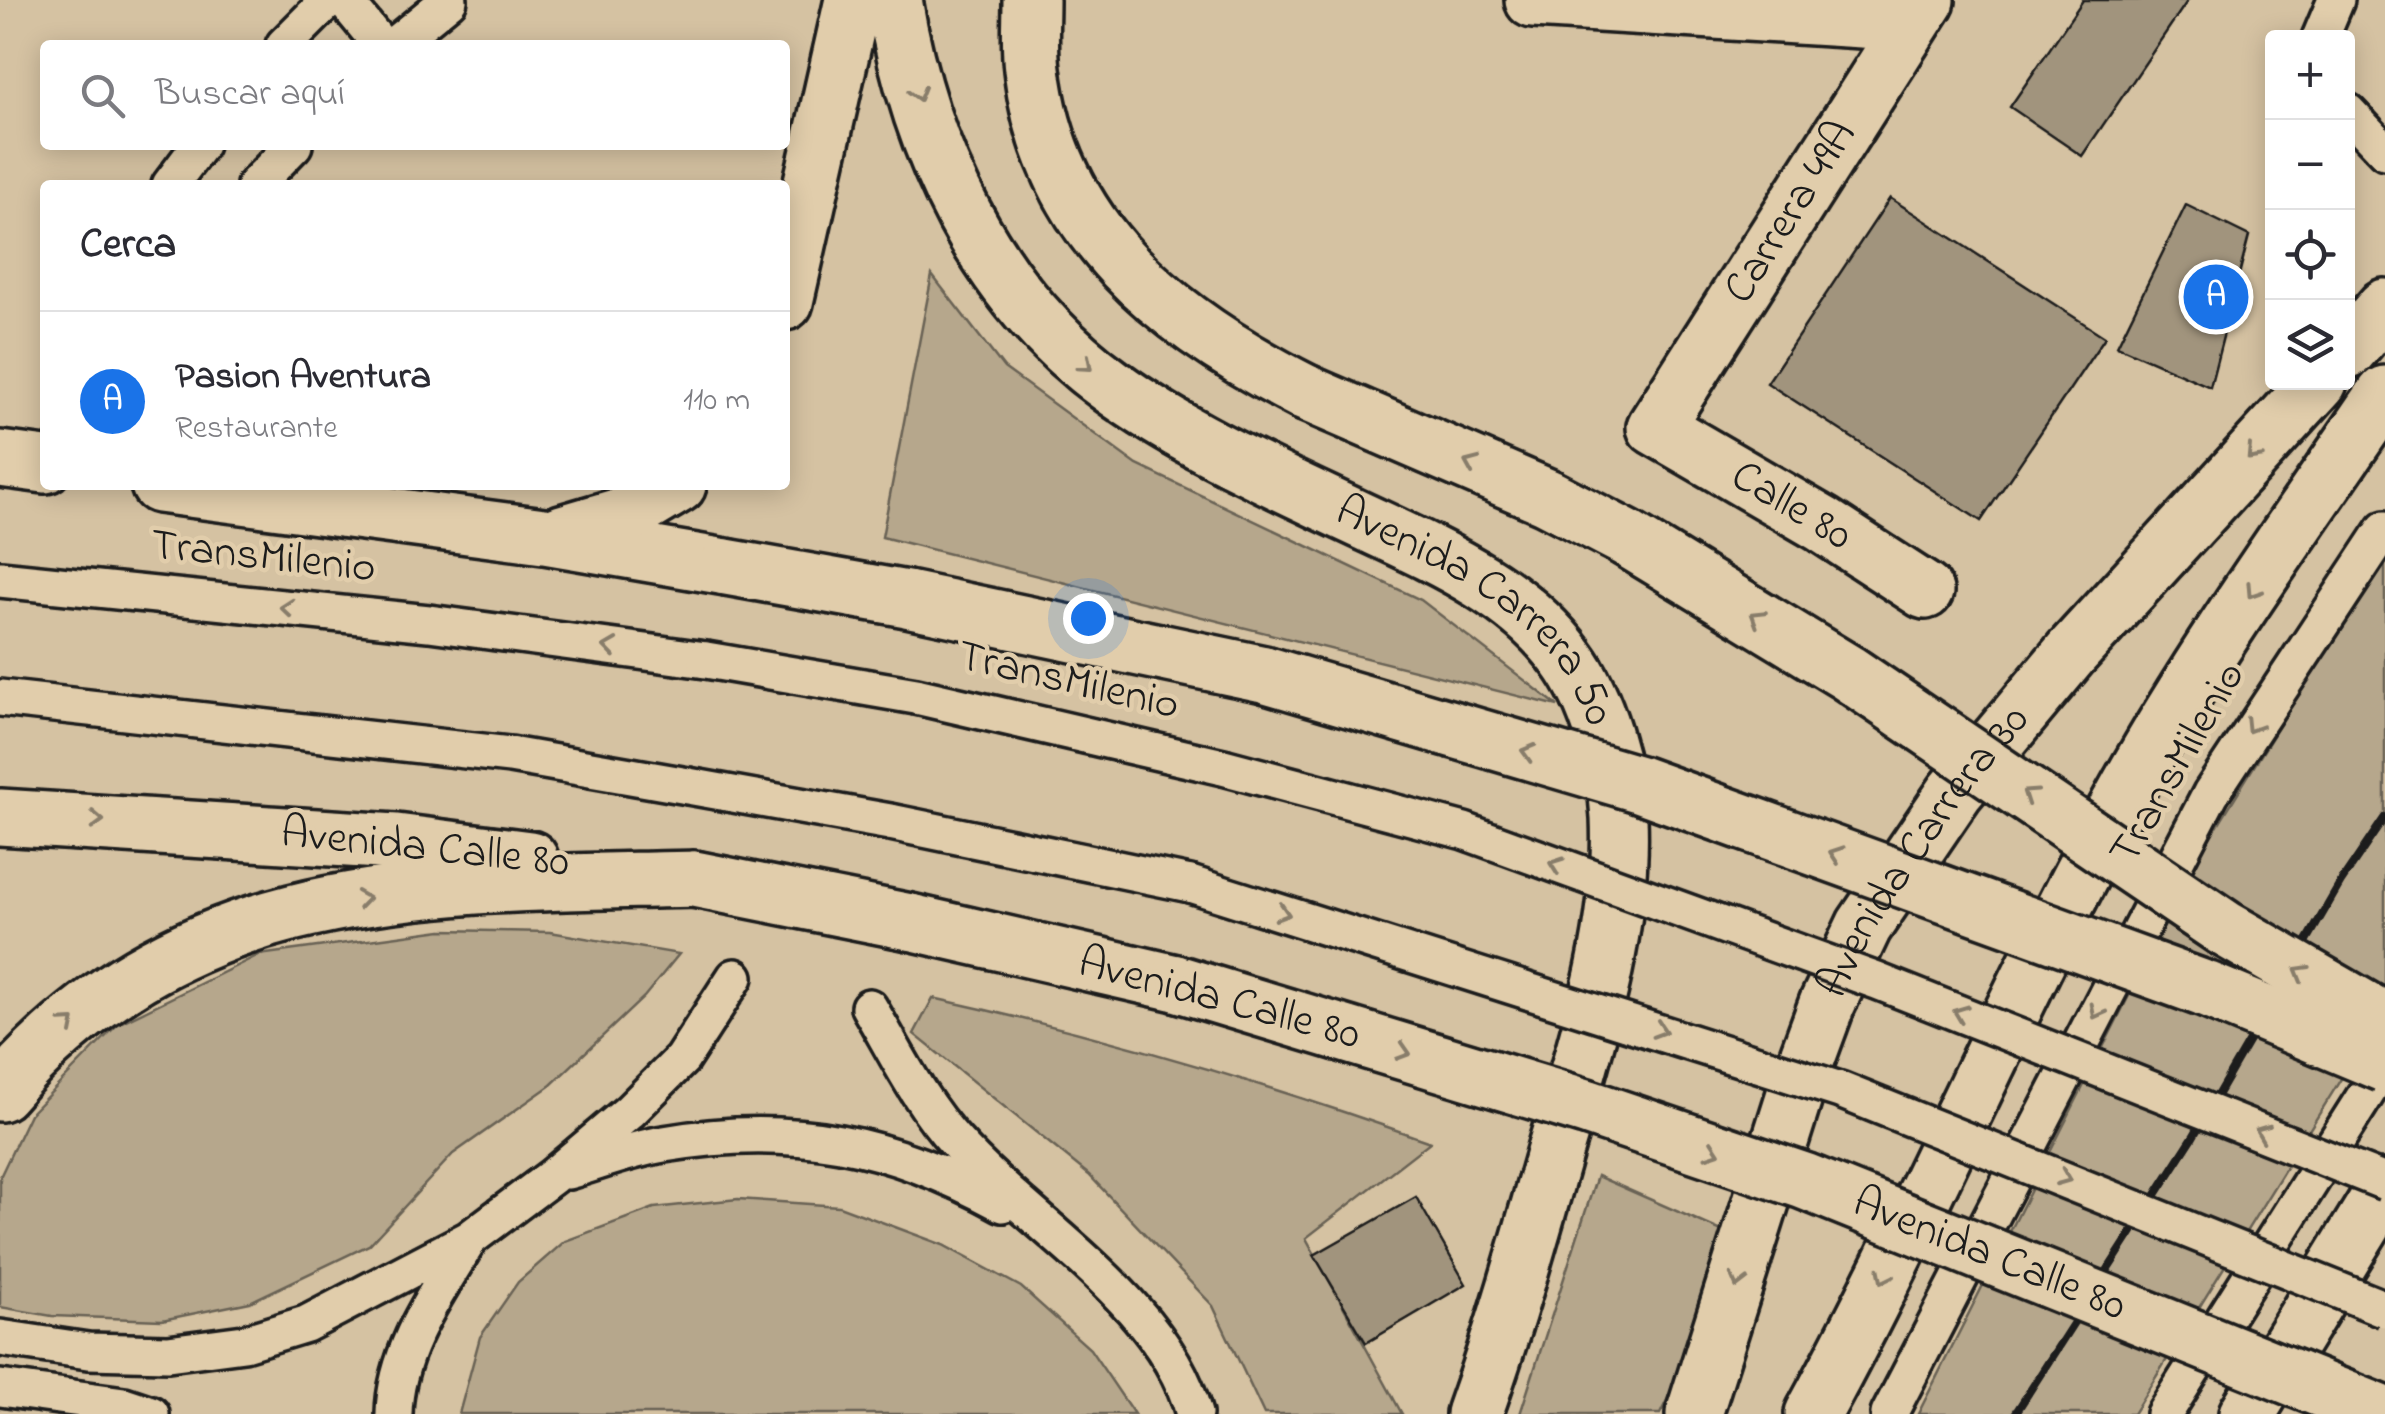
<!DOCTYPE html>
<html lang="es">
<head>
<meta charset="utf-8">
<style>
	:root { --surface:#fff; --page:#f2f2f3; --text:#2b2b33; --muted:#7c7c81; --line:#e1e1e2; --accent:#1a73e8 }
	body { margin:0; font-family:"Indie Flower",sans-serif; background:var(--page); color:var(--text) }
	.controls { position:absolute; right:30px; top:30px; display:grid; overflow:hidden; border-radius:10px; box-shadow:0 5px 25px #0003 }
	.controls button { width:90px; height:90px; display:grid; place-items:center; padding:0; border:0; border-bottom:2px solid var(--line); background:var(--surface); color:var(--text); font:50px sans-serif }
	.you { position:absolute; left:1088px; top:618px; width:35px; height:35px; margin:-25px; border:8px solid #fff; border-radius:50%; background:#1a73e8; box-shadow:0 0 0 15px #1a73e833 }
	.badge { display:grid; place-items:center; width:65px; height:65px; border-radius:50%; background:var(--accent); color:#fff; font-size:32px; font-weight:700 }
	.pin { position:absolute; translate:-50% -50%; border:5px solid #fff; box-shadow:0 2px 10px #0006 }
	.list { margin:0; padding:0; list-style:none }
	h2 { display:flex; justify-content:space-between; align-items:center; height:130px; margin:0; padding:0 40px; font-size:42px }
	h2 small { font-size:32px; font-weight:400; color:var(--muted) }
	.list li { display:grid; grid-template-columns:65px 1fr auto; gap:30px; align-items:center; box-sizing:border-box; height:180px; padding:0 40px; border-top:2px solid var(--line) }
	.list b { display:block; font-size:38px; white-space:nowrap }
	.list p { margin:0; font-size:32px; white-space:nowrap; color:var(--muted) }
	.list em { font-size:32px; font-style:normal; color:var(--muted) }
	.icon { flex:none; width:55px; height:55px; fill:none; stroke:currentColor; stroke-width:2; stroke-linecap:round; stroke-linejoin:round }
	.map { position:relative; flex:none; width:2385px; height:1414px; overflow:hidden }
	.search { position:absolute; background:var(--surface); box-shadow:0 5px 25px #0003; left:40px; top:40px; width:750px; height:110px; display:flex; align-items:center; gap:25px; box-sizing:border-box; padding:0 35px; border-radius:10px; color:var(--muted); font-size:38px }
	.panel { position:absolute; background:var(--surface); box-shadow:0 5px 25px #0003; left:40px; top:180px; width:750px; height:310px; border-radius:10px }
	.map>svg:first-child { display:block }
</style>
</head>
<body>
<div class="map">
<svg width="2385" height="1414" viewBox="0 0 2385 1414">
	<rect width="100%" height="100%" fill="#d5c2a2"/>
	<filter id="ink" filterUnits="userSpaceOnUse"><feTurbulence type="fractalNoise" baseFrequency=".01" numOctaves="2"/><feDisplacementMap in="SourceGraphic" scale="20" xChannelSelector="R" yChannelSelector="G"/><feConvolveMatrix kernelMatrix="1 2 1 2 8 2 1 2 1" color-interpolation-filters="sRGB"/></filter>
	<g filter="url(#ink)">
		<g fill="#b6a78c" stroke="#696254" stroke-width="2.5">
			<polygon points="932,275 1004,368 1137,465 1421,600 1558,706 882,537"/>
			<polygon points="2385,563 2385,1008 2133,1414 1918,1414 2203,849 2330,643"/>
			<polygon points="442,930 550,932 679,954 644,997 551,1085 453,1154 369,1245 250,1302 162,1320 52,1316 0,1307 0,1177 30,1114 118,1024 259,955"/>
			<path d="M933 998C1102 1035 1266 1083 1430 1142L1306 1238 1402 1414H1264L1213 1306 1089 1175 914 1034Z"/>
			<polygon points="1597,1176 1724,1232 1678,1378 1660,1414 1520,1414"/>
			<polygon points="738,1199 839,1206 943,1245 1021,1287 1090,1349 1134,1414 459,1414 480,1337 518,1282 565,1241 654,1208"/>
		</g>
		<g fill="#a1947d" stroke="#1c1c1c" stroke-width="2.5">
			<polygon points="2083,0 2188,0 2082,156 2010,107"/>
			<polygon points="1890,198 2105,337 1981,521 1767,383"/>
			<polygon points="2186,205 2249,236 2210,387 2117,346"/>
			<polygon points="1416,1197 1466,1284 1366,1343 1314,1255"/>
		</g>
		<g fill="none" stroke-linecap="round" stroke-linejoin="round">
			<g stroke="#1c1c1c" stroke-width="42">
				<g id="service">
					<polyline points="344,0 381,45"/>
					<polyline points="2320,38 2336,0"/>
					<polyline points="284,45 329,0"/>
					<polyline points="394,45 449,0"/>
					<polyline points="2348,112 2385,151"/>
					<polyline points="170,185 200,145"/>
					<polyline points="255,185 294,145"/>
					<polyline points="0,579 429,623 706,660"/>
					<polyline points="916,696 1223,767"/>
					<polyline points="0,698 510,755 688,786"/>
					<polyline points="890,822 1190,884"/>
					<path d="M869 1007C896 1053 920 1103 956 1142 1031 1226 1164 1301 1194 1414"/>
					<path d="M568 1171C599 1162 632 1149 664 1144 792 1122 891 1143 1003 1204"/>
					<polyline points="0,1338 88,1351 168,1353 244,1343 306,1324 469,1239 553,1176 630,1111 682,1059 735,977"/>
					<polyline points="0,1388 124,1405 151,1414"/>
					<path d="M394 1414C395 1350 437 1293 469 1240"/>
					<polyline points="1889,1414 2211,793 2385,529"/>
					<polyline points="2164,1414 2385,1064"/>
				</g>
			</g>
			<g stroke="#1c1c1c" stroke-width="62">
				<g id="minor">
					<polyline points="1533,0 1911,23"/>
					<path id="s1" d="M1925 591 1822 524 1655 427 1927 0"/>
				</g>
			</g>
			<g stroke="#1c1c1c" stroke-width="62">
				<g id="primary">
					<path id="s2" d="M894 0C919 150 985 295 1111 386 1185 440 1272 478 1354 517 1430 553 1516 588 1567 658 1598 700 1616 767 1619 818 1624 930 1586 1044 1555 1150 1530 1238 1505 1327 1474 1414"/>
					<path d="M1031 0C1031 23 1029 46 1032 69 1050 232 1170 324 1306 393"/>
				</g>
			</g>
			<g stroke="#1c1c1c" stroke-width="62">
				<g id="trunk">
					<polyline points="785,302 853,0"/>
					<polyline points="2348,350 2385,307"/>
					<polyline points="0,459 45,465"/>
					<polyline points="159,485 544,536 726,567"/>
					<polyline points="562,533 633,512 678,485"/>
					<polyline points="907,599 1264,674"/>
					<polyline points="0,817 396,842 530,859"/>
					<polyline points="910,922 1176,983"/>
					<path d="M0 1093C187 874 431 886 694 879"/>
					<path id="s3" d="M1694 1414 1802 1072 1827 1004 1864 926 1955 792 2071 653 2319 382"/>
					<path d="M1813 1414C1925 1209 2014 991 2129 786 2205 651 2298 522 2385 394"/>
					<polyline points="2247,1414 2385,1188"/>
				</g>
			</g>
			<use href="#service" stroke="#e1cdab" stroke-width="35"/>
			<use href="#minor" stroke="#e1cdab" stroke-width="55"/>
			<use href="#primary" stroke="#e1cdab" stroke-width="55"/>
			<use href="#trunk" stroke="#e1cdab" stroke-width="55"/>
			<polyline stroke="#1c1c1c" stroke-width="8" points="2015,1414 2193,1137 2341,882 2385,817"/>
			<g stroke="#1c1c1c" stroke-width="42" stroke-linecap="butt">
				<g id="service-bridge">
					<polyline points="706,660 916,696"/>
					<polyline points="1223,767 1464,831 1877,981 2385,1182"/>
					<polyline points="688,786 890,822"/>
					<polyline points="1190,884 1840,1090 2385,1309"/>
				</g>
			</g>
			<g stroke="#1c1c1c" stroke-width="62" stroke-linecap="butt">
				<polyline id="primary-bridge" points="1306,393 1547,497 1626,538 1848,673 2224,928 2385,1021"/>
			</g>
			<g stroke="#1c1c1c" stroke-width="62" stroke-linecap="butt">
				<g id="trunk-bridge">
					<polyline points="726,567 907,599"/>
					<polyline points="1264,674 1639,784 2205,989 2385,1064"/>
					<polyline points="694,879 910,922"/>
					<path id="s4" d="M1176 983 1586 1107 1804 1181 2383 1414"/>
				</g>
			</g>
			<use href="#service-bridge" stroke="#e1cdab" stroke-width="35"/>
			<use href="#primary-bridge" stroke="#e1cdab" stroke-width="55"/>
			<use href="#trunk-bridge" stroke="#e1cdab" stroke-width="55"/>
		</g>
		<defs><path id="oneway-chevron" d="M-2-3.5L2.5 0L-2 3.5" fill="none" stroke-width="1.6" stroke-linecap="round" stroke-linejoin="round" transform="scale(2.5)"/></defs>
		<g stroke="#887d6b">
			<use href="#oneway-chevron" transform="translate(918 94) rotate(74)"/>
			<use href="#oneway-chevron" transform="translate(1086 365) rotate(41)"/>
			<use href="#oneway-chevron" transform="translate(2253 454) rotate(133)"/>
			<use href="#oneway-chevron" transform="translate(1471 464) rotate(-157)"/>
			<use href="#oneway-chevron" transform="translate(2253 591) rotate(123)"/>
			<use href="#oneway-chevron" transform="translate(287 608) rotate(-174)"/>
			<use href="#oneway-chevron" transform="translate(1757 617) rotate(-148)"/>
			<use href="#oneway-chevron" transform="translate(610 647) rotate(-172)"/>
			<use href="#oneway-chevron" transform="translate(2252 726) rotate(122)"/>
			<use href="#oneway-chevron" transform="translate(1528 752) rotate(-164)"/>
			<use href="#oneway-chevron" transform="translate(2029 795) rotate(-146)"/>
			<use href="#oneway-chevron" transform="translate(97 820) rotate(2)"/>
			<use href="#oneway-chevron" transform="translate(1836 854) rotate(-161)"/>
			<use href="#oneway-chevron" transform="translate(1556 865) rotate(-160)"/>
			<use href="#oneway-chevron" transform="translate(363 899) rotate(-8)"/>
			<use href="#oneway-chevron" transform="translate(1283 913) rotate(17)"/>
			<use href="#oneway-chevron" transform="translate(2301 972) rotate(-150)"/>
			<use href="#oneway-chevron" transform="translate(2097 1012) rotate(118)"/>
			<use href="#oneway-chevron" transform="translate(1960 1013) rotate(-159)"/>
			<use href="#oneway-chevron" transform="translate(69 1024) rotate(-41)"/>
			<use href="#oneway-chevron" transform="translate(1660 1030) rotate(18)"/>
			<use href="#oneway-chevron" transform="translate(1404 1052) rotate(17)"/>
			<use href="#oneway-chevron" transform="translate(2262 1132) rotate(-158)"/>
			<use href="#oneway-chevron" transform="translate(1713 1151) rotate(19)"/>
			<use href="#oneway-chevron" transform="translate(2064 1178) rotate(22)"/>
			<use href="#oneway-chevron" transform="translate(1884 1277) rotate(116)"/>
			<use href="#oneway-chevron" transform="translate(1738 1281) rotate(105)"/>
		</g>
	</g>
	<g text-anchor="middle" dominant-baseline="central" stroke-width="9" stroke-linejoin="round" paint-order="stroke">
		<g font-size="45" fill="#1c1c1c" stroke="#e1cdab">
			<text stroke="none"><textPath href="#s1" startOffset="570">Carrera 49A</textPath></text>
			<text transform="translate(1791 507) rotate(31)">Calle 80</text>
			<text transform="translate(263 558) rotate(6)">TransMilenio</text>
			<text stroke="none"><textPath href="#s2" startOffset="888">Avenida Carrera 50</textPath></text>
			<text transform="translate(1068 682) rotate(13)">TransMilenio</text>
			<text transform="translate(2179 764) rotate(-60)">TransMilenio</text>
			<text transform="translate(425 849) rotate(6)">Avenida Calle 80</text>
			<text stroke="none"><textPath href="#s3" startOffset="612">Avenida Carrera 30</textPath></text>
			<text transform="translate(1219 1000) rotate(15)">Avenida Calle 80</text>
			<text stroke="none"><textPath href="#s4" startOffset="858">Avenida Calle 80</textPath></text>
		</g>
	</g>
</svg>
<div class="controls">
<button>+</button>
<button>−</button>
<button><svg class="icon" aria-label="locate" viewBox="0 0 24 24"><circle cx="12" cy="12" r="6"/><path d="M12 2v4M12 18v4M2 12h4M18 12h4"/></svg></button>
<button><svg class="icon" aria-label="layers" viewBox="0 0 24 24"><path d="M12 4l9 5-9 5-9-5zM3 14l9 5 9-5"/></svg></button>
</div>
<div class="you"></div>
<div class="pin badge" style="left:2216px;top:297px">A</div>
<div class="search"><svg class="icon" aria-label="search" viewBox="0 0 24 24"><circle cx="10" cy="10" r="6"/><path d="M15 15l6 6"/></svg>Buscar aquí</div>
<section class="panel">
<h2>Cerca<small></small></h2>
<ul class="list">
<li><span class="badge">A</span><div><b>Pasion Aventura</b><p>Restaurante</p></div><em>110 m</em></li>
</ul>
</section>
</div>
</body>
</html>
